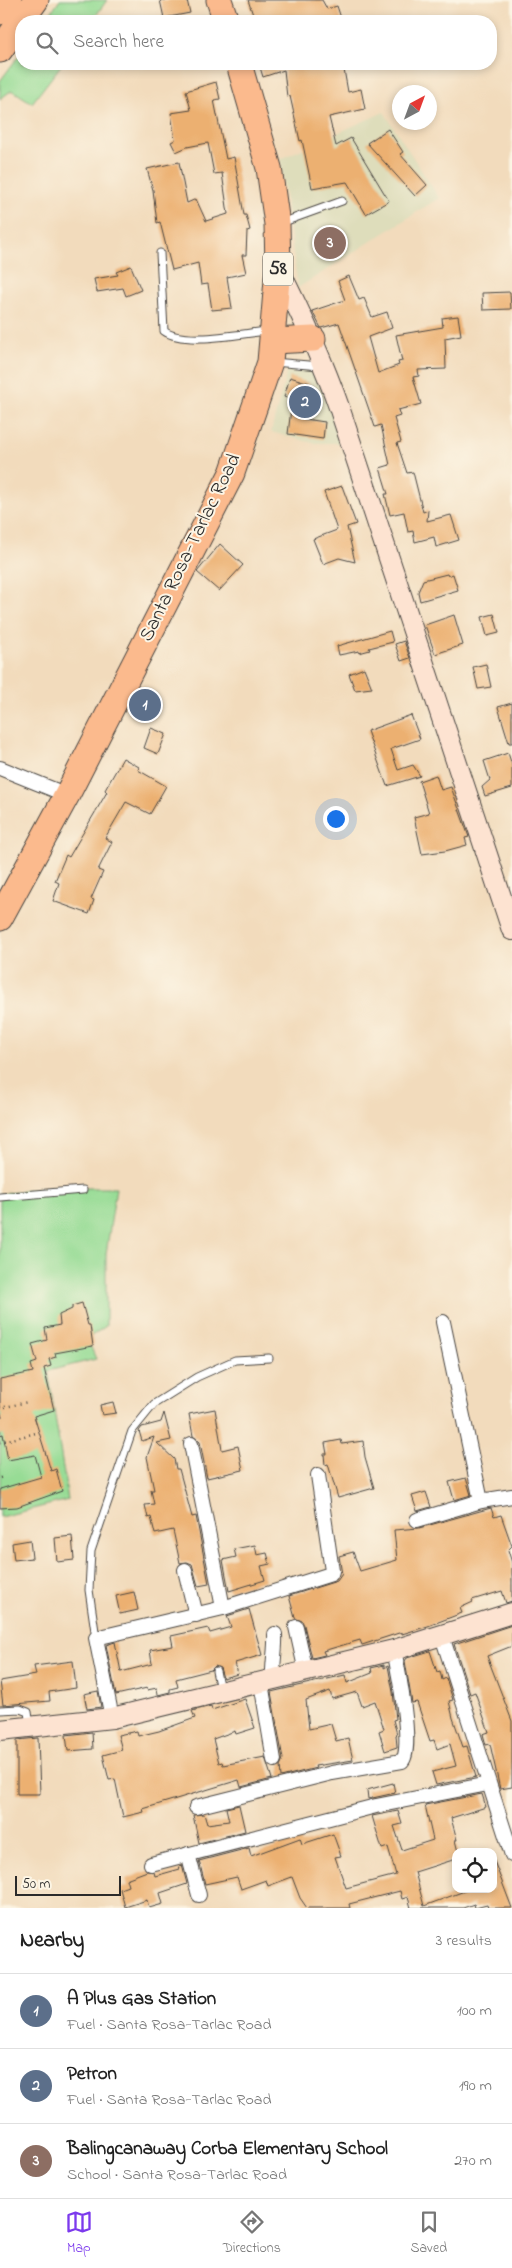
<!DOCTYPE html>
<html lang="en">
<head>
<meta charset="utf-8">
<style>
	:root { --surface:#fff; --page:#f2f2f2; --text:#222; --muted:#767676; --line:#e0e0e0; --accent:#7c3aed }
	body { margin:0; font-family:"Indie Flower",sans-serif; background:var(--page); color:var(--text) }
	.controls { position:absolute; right:15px; bottom:15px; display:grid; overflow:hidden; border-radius:10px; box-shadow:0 2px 8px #0003 }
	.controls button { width:45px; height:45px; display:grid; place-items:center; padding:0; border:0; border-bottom:1px solid var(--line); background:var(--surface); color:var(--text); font:25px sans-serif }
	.compass { position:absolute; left:392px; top:85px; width:45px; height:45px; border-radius:50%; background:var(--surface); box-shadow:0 2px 8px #0003; rotate:41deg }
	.scale { position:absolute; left:15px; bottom:12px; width:106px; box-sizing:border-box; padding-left:5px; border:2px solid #2b2b2b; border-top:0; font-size:14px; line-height:18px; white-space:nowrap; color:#2b2b2b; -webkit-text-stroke:4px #fcf5e5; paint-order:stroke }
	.you { position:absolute; left:335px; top:818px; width:18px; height:18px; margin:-12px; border:4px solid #fff; border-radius:50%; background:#1a73e8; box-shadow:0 0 0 8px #1a73e833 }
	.badge { display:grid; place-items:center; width:32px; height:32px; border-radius:50%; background:var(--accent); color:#fff; font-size:16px; font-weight:700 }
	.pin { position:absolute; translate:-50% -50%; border:2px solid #fff; box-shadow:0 1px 5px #0006 }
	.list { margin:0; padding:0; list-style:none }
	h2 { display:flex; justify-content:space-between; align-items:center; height:65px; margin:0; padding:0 20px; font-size:21px }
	h2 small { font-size:16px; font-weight:400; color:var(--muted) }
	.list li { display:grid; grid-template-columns:32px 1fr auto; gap:15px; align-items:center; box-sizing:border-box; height:75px; padding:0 20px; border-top:1px solid var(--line) }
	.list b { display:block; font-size:19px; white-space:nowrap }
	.list p { margin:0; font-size:16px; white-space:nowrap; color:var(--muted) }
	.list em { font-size:16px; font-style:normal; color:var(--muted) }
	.icon { flex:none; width:28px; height:28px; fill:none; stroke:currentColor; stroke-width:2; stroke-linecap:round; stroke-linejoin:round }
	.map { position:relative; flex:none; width:512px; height:1908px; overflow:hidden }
	.search { position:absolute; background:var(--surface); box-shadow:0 2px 8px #0003; left:15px; right:15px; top:15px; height:55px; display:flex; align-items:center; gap:12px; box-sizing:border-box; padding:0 18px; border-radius:20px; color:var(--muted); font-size:19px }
	.sheet { height:290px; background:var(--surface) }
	nav { display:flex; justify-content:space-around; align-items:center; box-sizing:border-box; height:70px; border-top:1px solid var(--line); background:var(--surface); font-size:14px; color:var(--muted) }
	nav a { display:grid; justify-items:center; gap:2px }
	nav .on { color:var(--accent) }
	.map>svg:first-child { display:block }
</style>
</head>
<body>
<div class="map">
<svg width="512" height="1908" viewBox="0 0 512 1908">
	<rect width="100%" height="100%" fill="#fcf5e5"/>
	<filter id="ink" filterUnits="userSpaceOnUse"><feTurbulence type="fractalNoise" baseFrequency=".02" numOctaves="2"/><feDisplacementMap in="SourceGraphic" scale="10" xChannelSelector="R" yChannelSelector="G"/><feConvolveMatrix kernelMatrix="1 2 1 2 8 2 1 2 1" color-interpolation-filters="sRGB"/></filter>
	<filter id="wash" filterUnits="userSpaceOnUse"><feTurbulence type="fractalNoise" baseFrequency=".0096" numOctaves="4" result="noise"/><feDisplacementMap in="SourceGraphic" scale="20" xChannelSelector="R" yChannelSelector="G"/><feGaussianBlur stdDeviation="1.12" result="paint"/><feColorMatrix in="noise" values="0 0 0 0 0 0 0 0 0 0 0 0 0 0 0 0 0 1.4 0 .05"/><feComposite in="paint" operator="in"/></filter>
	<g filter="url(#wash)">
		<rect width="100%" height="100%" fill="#f2dbbc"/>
		<g fill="#deddbb">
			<polygon points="384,112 439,198 298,288 280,159"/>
			<polygon points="288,368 321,371 344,443 313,443 271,432"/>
		</g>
		<g fill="#97dc95" stroke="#618460">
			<polygon points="60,0 107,0 92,21 45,21"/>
			<polygon points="21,53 21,64 62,64 32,103 12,90 0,99 0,81"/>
			<polygon points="48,1188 116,1188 106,1254 106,1326 91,1336 90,1345 96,1359 48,1371 68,1500 0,1517 0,1194"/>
		</g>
		<g id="blocks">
			<g fill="#ecb071">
				<polygon points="160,0 187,0 190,13 164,18"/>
				<polygon points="248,0 322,0 327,9 337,6 342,21 255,21"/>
				<polygon points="259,64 343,64 348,92 361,89 365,109 329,117 336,146 351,138 389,201 366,214 347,182 312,188 302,140 300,141 290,96 287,97 284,70 263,77"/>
				<polygon points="216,82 220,99 214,100 226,159 234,157 244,215 246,215 250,230 247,231 246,255 242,255 246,273 227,277 232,308 212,310 208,284 201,285 198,263 172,270 160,222 157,223 153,190 147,169 179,162 187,203 196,199 206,221 228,214 222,173 214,174 208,143 187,147 176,152 171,142 175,140 171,113 191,110 186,91"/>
				<polygon points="388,129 403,152 400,154 427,185 415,196 367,143"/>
				<polygon points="131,266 141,290 126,296 123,288 97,292 94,279 118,275 116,272"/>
				<polygon points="349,276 359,300 364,298 372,317 387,312 392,328 368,337 378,373 399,365 398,362 402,361 396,335 443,327 442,318 458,316 461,335 445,338 446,369 418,370 419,376 413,377 421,404 398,410 400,416 394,418 401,442 397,443 407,473 413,472 423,512 428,510 427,521 451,515 459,540 436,547 434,537 415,542 413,531 408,532 404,512 390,515 385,494 388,494 380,468 390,465 381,425 375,427 339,323 321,328 312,311 345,300 338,281"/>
				<polygon points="510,292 511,309 483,310 482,293"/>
				<polygon points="290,377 309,383 298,418 325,422 323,439 288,434 292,400 284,397"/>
				<polygon points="342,486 356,524 347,527 355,562 339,558 323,564 313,539 337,530 324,492"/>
				<polygon points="220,544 243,565 219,591 197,572"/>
				<polygon points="447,574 448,576 453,574 458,590 420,601 418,592 423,580"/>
				<polygon points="494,614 499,633 487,636 482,617"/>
				<polygon points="454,615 463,645 435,654 425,625"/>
				<polygon points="390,631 393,642 369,648 370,650 359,653 359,651 339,655 337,646"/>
				<polygon points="404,641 410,658 401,661 395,644"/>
				<polygon points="486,664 491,687 478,689 473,667"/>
				<polygon points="364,668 372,688 355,690 349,674"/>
				<polygon points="143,697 153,702 148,713 137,708"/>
				<polygon points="512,703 512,743 509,743 498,707"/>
				<polygon points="411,715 420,739 391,749 398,770 413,765 420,776 387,786 367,731"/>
				<polygon points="151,728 166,734 158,754 144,748"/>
				<polygon points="508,753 512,765 512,788 485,796 482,787 490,780 484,761"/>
				<polygon points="123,758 139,767 138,770 166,786 150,814 126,802 105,838 112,842 98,870 103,872 91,899 94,900 89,914 53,901 59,883 55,881 66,855 69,857 107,792 105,790"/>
				<polygon points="436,775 441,790 451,787 469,837 465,838 467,845 445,851 422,854 414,817 429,813 419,781"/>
				<polygon points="82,1303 88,1325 90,1325 93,1346 55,1353 56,1357 49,1359 51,1366 44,1368 54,1410 34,1416 51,1471 56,1469 62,1491 17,1507 0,1508 0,1489 41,1477 35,1455 8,1460 3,1434 0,1435 0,1418 2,1417 0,1410 0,1379 33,1372 31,1364 37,1362 32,1344 47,1340 45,1328 60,1325 59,1315 72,1309 72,1306"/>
				<polygon points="113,1402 116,1413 102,1415 100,1405"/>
				<polygon points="215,1409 222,1450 238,1446 243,1470 207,1478 200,1442 193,1436 189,1414"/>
				<polygon points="164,1413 171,1440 157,1443 174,1459 176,1469 179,1469 192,1517 196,1516 209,1584 198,1586 192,1564 187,1562 180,1563 173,1530 155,1534 151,1517 148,1518 145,1505 154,1504 151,1490 154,1490 147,1457 154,1437 142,1441 139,1431 142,1427 161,1422"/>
				<polygon points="341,1440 342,1444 363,1441 365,1457 374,1488 338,1498 328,1464 325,1465 324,1454 327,1454 325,1443"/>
				<polygon points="466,1478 471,1495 454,1500 449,1482"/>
				<polygon points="426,1492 431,1507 417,1511 412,1496"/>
				<polygon points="491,1508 494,1517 501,1515 512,1546 508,1550 512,1563 512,1601 506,1603 502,1591 472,1600 473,1602 460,1608 462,1613 428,1626 402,1634 402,1632 362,1645 360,1640 323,1651 325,1655 312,1658 304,1625 302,1621 295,1618 289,1596 337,1581 342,1574 339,1556 353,1552 360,1571 397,1560 394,1530 419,1528"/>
				<polygon points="72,1536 74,1560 57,1562 55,1538"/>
				<polygon points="30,1540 32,1558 14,1560 12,1543"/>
				<polygon points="255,1545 257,1555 267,1553 270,1564 261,1566 265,1580 229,1591 223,1560 236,1557 234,1549"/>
				<polygon points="134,1592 138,1610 120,1614 116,1596"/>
				<polygon points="249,1609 262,1655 235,1663 238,1674 223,1678 220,1668 215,1666 211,1670 176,1679 178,1687 170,1689 170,1692 158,1695 157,1688 147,1690 147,1688 116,1695 106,1645 115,1642 121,1672 152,1664 150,1650 173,1646 171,1636 208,1628 210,1633 231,1627 227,1616"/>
				<polygon points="512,1625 512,1646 487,1656 512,1721 512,1787 500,1789 490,1744 486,1745 483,1734 489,1732 475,1692 470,1694 454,1644"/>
				<polygon points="430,1651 437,1672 440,1671 442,1680 446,1678 453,1700 449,1701 453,1718 463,1747 467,1746 476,1777 436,1785 432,1772 456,1766 450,1744 437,1749 434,1740 430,1741 417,1702 412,1703 405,1661 407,1658"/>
				<polygon points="73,1661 76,1688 49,1692 50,1701 3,1705 0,1681 36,1675 34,1666"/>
				<polygon points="384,1665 384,1668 388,1666 393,1692 396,1719 393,1720 397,1734 396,1735 397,1747 385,1751 379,1731 384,1729 375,1701 362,1706 357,1692 332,1699 330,1691 306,1700 309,1729 331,1724 336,1741 348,1738 353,1760 315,1766 316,1768 281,1777 280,1766 283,1759 271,1692 345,1675 347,1683 372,1673 371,1668"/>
				<polygon points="98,1691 101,1707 87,1709 84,1694"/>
				<polygon points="245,1699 255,1728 236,1734 235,1731 213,1739 219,1763 222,1762 223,1765 265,1757 272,1779 241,1787 239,1780 143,1809 144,1812 123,1817 115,1779 109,1780 103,1755 122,1750 118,1735 137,1731 138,1736 159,1731 195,1718 192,1711 211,1706 212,1710"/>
				<polygon points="92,1732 93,1749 68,1751 66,1735"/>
				<polygon points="38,1738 40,1794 17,1794 17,1740"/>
				<polygon points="393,1783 395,1793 368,1799 367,1790"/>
				<polygon points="482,1794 486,1807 451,1818 457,1840 455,1840 458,1852 456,1852 456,1859 415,1872 424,1906 470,1889 493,1889 494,1861 512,1908 488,1908 487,1905 475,1908 474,1904 463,1908 411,1908 408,1897 402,1899 400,1891 349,1904 350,1908 307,1908 300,1898 292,1877 268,1886 266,1880 241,1889 237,1877 205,1884 199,1861 249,1848 251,1856 300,1838 302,1844 333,1834 341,1856 335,1857 346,1888 396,1875 388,1847 382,1849 372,1816 398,1811 402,1824 394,1826 402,1850 433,1840 425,1805"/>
				<polygon points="239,1805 245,1831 199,1843 193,1815 204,1814 207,1824 229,1821 226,1808"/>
				<polygon points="182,1865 187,1884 160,1893 163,1904 149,1908 147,1900 125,1907 120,1889 128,1886 126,1879 147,1871 154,1872 155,1876 180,1869 179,1866"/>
			</g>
		</g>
	</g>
	<g filter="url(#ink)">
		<use href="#blocks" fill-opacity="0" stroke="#494541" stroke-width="1"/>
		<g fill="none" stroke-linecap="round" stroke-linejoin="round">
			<g stroke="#494541" stroke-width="9">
				<g id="lane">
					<polyline points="281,223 342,201"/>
					<path d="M160 253 164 331C184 346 243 333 268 331"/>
					<polyline points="273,362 320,366"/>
					<polyline points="0,1197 83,1190"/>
					<polyline points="96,1638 89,1590 91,1551 132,1431 154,1404 197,1377 235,1360 269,1358"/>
					<polyline points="216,1671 220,1690"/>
					<polyline points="0,1710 20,1709 28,1712 30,1725"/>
				</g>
			</g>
			<g stroke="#494541" stroke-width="16">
				<g id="street">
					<polyline points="0,768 67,795"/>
					<polyline points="443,1322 481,1501 512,1496"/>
					<polyline points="191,1444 223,1608"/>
					<polyline points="417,1520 481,1501"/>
					<polyline points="185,1570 196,1615"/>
					<polyline points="296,1627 306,1672"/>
					<polyline points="442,1636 512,1855"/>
					<path d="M273 1680C272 1664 276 1650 275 1634"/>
					<polyline points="261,1683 274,1760"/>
					<polyline points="112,1718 96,1638 223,1608 331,1574 332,1571 318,1475"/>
					<path d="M196 1807 332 1773 402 1761C414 1750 398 1669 394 1650"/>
					<polyline points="188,1854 199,1895"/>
					<polyline points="151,1864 376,1806 488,1784"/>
				</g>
			</g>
			<g stroke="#494541" stroke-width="22">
				<g id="secondary">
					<path d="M278 268C302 315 323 361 340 410L512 930"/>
					<polyline points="0,1730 112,1718 394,1650 512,1613"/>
				</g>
			</g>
			<g stroke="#494541" stroke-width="27">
				<g id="highway">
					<polyline points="219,0 226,21"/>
					<polyline points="0,12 9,0"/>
					<polyline points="0,50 36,0"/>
					<polyline points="273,341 313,339"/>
					<polyline points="0,918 67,795 232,473 270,362 278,268 277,224 269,168 239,64"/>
				</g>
			</g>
			<g stroke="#494541" stroke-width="2.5" stroke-dasharray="1 4" stroke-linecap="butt">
				<polyline points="0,1408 28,1402"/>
				<polyline points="0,1442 36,1433"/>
				<polyline points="0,1478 3,1477"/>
			</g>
			<use href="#lane" stroke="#fff" stroke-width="7"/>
			<use href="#street" stroke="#fff" stroke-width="14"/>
			<use href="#secondary" stroke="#fde3d1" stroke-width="20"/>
			<use href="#highway" stroke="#fbba8d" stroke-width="25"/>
		</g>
	</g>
	<g text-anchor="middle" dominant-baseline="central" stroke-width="4" stroke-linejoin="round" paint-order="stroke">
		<rect fill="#fcf5e5" stroke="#6a6863" stroke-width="1" x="263" y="252.5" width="30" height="33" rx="4"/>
		<g font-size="19" font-weight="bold" fill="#2b2b2b">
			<text x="278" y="269">58</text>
		</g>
		<g font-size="20" fill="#2b2b2b" stroke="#fcf5e5">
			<text transform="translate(191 548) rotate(-64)">Santa Rosa-Tarlac Road</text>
		</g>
	</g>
</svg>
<div class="controls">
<button><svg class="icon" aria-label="locate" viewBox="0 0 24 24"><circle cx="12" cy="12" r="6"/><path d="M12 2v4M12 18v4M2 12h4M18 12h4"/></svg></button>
</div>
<svg class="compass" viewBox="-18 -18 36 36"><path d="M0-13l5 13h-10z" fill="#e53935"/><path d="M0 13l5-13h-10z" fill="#767676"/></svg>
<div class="scale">50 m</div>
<div class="you"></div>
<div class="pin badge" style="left:145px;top:705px;background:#5c6f8a">1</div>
<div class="pin badge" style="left:305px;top:402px;background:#5c6f8a">2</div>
<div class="pin badge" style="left:330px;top:243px;background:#8d6e63">3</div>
<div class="search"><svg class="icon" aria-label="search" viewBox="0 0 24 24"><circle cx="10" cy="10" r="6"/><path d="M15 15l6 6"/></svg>Search here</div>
</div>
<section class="sheet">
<h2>Nearby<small>3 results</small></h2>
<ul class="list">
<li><span class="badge" style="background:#5c6f8a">1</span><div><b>A Plus Gas Station</b><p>Fuel · Santa Rosa-Tarlac Road</p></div><em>100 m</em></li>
<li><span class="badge" style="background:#5c6f8a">2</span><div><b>Petron</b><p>Fuel · Santa Rosa-Tarlac Road</p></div><em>190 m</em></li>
<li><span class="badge" style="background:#8d6e63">3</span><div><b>Balingcanaway Corba Elementary School</b><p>School · Santa Rosa-Tarlac Road</p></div><em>270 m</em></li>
</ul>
</section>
<nav>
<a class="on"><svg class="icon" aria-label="map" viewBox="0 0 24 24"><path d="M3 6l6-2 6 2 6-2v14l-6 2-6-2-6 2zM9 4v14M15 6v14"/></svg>Map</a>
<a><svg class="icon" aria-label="directions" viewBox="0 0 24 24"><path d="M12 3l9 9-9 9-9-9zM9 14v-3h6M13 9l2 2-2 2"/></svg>Directions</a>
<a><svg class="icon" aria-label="saved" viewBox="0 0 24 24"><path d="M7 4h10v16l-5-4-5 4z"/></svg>Saved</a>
</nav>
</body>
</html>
